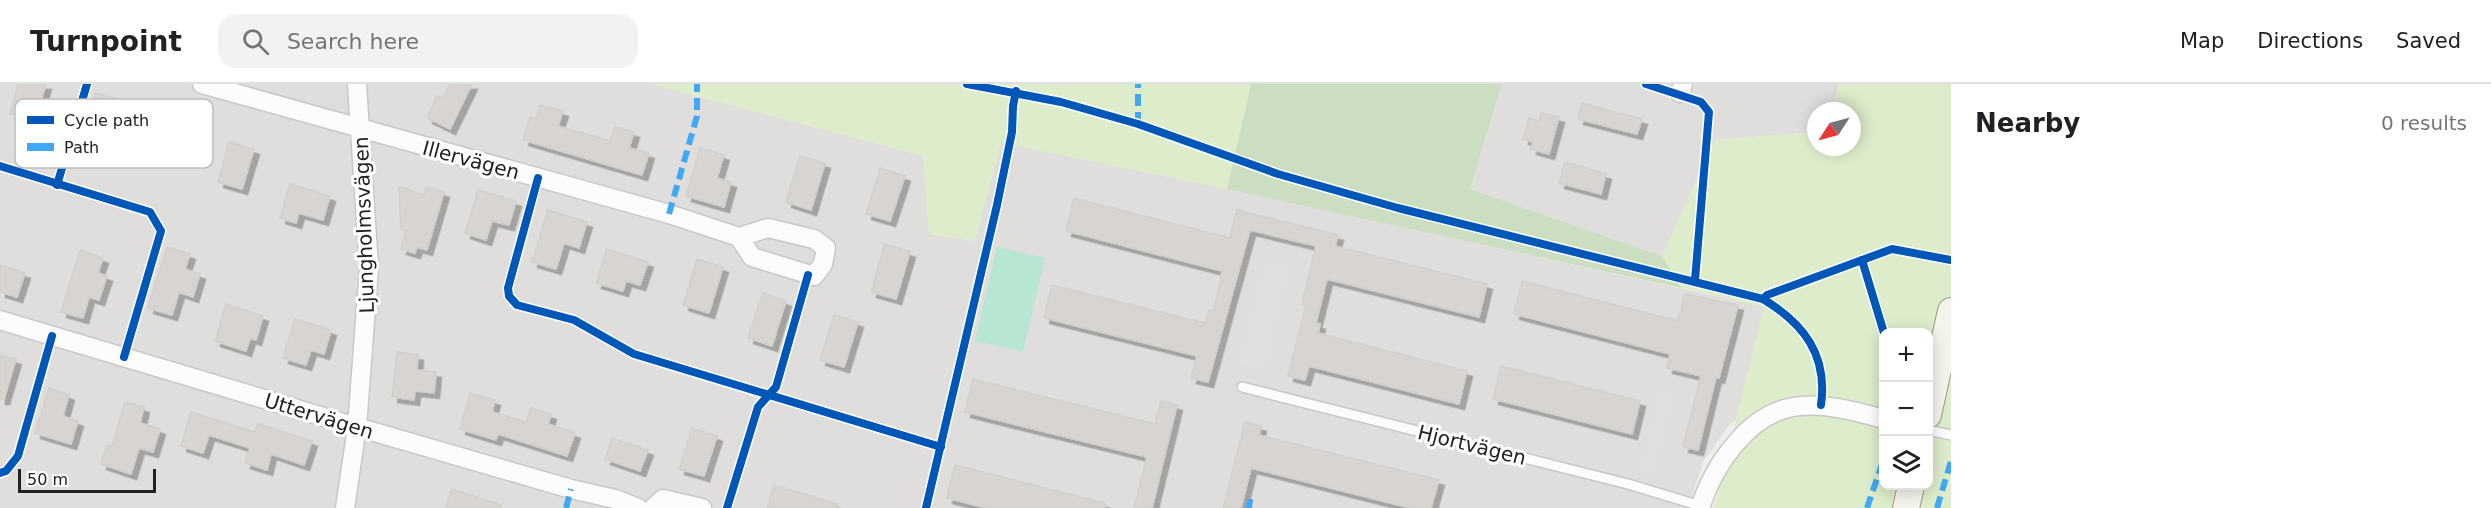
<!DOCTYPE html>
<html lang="en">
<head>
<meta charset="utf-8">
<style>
	:root { --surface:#fff; --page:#f2f2f2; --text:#202124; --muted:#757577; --line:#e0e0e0 }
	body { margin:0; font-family:"DejaVu Sans",sans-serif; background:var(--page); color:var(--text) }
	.controls { position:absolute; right:18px; bottom:18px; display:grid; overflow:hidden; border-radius:12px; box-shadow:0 3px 15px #0003 }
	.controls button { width:54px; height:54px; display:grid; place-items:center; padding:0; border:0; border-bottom:2px solid var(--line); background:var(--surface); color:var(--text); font:30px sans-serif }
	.compass { position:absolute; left:1807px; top:18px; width:54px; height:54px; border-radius:50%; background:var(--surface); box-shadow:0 3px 15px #0003; rotate:234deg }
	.scale { position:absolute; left:18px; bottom:15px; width:138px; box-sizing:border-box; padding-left:6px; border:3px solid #222; border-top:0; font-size:16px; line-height:21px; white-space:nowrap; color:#222; -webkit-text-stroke:4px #fff; paint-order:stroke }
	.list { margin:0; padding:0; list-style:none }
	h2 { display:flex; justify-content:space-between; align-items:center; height:78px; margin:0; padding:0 24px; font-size:26px }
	h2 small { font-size:20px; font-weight:400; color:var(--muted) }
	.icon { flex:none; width:33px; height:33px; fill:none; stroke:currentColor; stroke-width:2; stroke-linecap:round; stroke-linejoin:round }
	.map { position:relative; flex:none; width:1951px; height:424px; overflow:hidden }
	header { display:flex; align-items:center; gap:36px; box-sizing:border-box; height:84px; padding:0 30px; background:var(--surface); border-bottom:2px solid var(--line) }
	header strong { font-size:28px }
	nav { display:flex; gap:33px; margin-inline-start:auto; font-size:21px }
	.search { width:420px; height:54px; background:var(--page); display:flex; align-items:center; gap:15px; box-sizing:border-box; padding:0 21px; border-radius:18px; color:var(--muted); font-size:22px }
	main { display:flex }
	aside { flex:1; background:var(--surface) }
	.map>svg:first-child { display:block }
</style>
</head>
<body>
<header>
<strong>Turnpoint</strong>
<div class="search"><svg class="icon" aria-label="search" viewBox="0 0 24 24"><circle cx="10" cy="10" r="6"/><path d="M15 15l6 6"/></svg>Search here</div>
<nav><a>Map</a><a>Directions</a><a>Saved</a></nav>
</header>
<main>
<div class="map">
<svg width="1951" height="424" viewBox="0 0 1951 424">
	<defs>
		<filter id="shadow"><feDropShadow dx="5.5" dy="5.5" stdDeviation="0" flood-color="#0004"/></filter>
	</defs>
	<rect width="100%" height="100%" fill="#f0eeeb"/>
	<g fill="#dfdedc">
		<polygon points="0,0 651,0 924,72 929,150 975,157 1001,58 1256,111 1765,223 1736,336 1731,339 1704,376 1688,424 0,424"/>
		<polygon points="1502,0 1839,0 1832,27 1816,27 1816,48 1715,56 1662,172 1470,105"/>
	</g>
	<g fill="#ddeccb" fill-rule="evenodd">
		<polygon points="651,0 1251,0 1227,105 1001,59 975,157 929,150 923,72"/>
		<path d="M1839 0H1951V424H1714L1764 223 1681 204 1662 172 1715 56 1816 48V63H1852V27H1832ZM1884 249H1928V402H1884Z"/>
	</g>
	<polygon fill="#cbdec1" points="1251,0 1502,0 1470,105 1662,172 1681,204 1227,105"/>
	<polygon fill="#b7e6d2" points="997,163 1045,174 1023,268 975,257"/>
	<g fill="#e0dfde">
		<polygon points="1265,176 1290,182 1265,286 1239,279"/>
		<polygon points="1660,305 1674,309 1655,389 1640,385"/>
	</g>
	<g fill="#d7d4d2" stroke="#d3d0cc" stroke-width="1.5" filter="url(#shadow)">
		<polygon points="18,0 46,0 35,37 10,30"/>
		<polygon points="450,0 472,0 450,45 427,34 437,12 443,14"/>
		<polygon points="95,9 122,16 109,57 83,48"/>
		<polygon points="1582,19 1642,35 1637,50 1578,35"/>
		<polygon points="540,21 563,27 558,42 610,57 615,43 634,48 629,64 649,69 642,91 523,56 530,33 536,35"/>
		<polygon points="1541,29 1559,33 1549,70 1531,65 1533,58 1523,55 1529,34 1539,37"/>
		<polygon points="229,58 254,65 242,105 218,98"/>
		<polygon points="700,64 724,71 717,94 731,98 724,123 686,112"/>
		<polygon points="800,72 825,79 811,126 786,118"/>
		<polygon points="1565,78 1606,90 1601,110 1559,99"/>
		<polygon points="880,84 905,92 890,137 866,130"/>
		<polygon points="290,100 330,112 323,136 299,129 296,139 280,134"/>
		<polygon points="399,102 424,111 427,103 444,108 427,166 417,163 415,169 401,165 406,147 401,145"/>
		<polygon points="478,106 516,117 509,141 492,137 486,156 465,149"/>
		<polygon points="1074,114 1230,154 1237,126 1338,151 1335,162 1487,200 1479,233 1327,195 1316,239 1320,240 1318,249 1467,287 1459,320 1309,282 1305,296 1288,292 1306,221 1302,220 1316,162 1250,146 1208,298 1191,294 1197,272 1044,234 1052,201 1205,239 1209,226 1213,227 1220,200 1222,187 1066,147"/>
		<polygon points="548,126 587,138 579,164 564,159 556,185 532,178"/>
		<polygon points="885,160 910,168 896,215 871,208"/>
		<polygon points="167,163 190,170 185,185 200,190 193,213 179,208 172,231 148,224"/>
		<polygon points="607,165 648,178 640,201 626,197 623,207 596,199"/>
		<polygon points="80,166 103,174 98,189 107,192 99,216 89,213 83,234 61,228"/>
		<polygon points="697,175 723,183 709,229 683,221"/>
		<polygon points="0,181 25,189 17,213 0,208"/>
		<polygon points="1522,197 1678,237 1685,210 1738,221 1719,294 1716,293 1698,366 1683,363 1701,292 1667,284 1670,270 1514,230"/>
		<polygon points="763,209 786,217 772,262 748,254"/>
		<polygon points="226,220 263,232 256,256 250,254 246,267 215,257"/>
		<polygon points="834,231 858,238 844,283 820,276"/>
		<polygon points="295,235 331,246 324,270 311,266 306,281 283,274"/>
		<polygon points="397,268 418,271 417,286 436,288 434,309 415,307 414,316 392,313"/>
		<polygon points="0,271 16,275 4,315 0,315"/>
		<polygon points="1501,282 1640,317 1632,350 1493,315"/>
		<polygon points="973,295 1155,340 1161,317 1177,321 1152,424 1134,424 1147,373 965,328"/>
		<polygon points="49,304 69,311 63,332 78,337 71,360 35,349"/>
		<polygon points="470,309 495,316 492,328 526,338 531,324 551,330 548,340 575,349 567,372 498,350 496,356 460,345"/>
		<polygon points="125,318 144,323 140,339 160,345 153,368 139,364 131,390 101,380 107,361 112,362"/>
		<polygon points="191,328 255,348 258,340 312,357 304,381 271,370 267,386 245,379 250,364 209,351 203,369 181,362"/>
		<polygon points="1245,338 1261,342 1259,351 1439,396 1431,424 1410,424 1251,384 1241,424 1223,424"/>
		<polygon points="692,344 717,352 704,392 679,385"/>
		<polygon points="612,354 648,366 640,387 605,375"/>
		<polygon points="955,381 1105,419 1105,424 986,424 947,414"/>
		<polygon points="774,401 837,420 836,424 767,424"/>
		<polygon points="452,405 501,421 501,424 446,424"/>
	</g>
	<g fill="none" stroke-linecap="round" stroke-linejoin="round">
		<g stroke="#c9c8c7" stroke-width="12">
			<g id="lane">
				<polyline points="1242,303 1628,400 1701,422"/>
				<polyline points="1928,346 1951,351"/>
			</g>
		</g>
		<g stroke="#c9c8c7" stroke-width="21">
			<g id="street">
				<polyline points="202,0 669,130 739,153 768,144 814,155 826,164 823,180 814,192 752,173 739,153"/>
				<polyline points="1680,9 1683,0"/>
				<polyline points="0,236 357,343 571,405 615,415 638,424"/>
				<polyline points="345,424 357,343 369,184 357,0"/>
				<polyline points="653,424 663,415 702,424"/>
				<path d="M1700 424C1713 383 1747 331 1793 323 1823 318 1855 327 1884 335"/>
			</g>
		</g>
		<g stroke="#999a82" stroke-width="28">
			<g id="secondary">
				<polyline points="1928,331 1951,227"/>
				<polyline points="1906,424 1911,402"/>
			</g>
		</g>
		<use href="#lane" stroke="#fdfcfc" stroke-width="9"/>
		<use href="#street" stroke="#fdfcfc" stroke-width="18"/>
		<use href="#secondary" stroke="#f4f4ed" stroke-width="26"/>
		<g stroke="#3fa9f5" stroke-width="6" stroke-dasharray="12 6" stroke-linecap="butt">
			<polyline points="1138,40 1138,0"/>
			<polyline points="669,130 697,32 697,0"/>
			<polyline points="566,424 571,405"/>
			<polyline points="1249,424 1250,415"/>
			<polyline points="1867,424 1884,374"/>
			<polyline points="1937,424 1951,377"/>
		</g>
		<g stroke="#fff" stroke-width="11">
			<g id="cycleway">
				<path d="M967 0 1061 18 1138 40 1278 90 1398 124 1763 215C1804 240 1828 271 1821 321"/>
				<polyline points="1646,0 1701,18 1709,28 1695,196"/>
				<polyline points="0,82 150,128 161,147 124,273"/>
				<polyline points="538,94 508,204 509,212 517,221 574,236 634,270 941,363"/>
				<polyline points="57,101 87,0"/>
				<polyline points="1862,176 1884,249"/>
				<polyline points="1763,215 1767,211 1892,165 1951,176"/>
				<polyline points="0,389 6,387 18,372 52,252"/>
				<polyline points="727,424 758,323 776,303 808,191"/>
				<polyline points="926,424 997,121 1012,48 1013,22 1016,7"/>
			</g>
		</g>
		<use href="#cycleway" stroke="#0057b8" stroke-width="8"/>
	</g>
	<g text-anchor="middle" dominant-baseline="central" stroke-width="6" stroke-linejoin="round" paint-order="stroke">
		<g font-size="20" fill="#222" stroke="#fff">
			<text transform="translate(471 76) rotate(15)">Illervägen</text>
			<text transform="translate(364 141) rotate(-92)">Ljungholmsvägen</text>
			<text transform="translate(319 332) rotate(17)">Uttervägen</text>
			<text transform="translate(1472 361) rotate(14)">Hjortvägen</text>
		</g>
	</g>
	<rect x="15" y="15" width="198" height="69" rx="9" fill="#fff" stroke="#bdbdbd" stroke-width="1.5"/>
	<rect x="27" y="32" width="27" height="8" fill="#0057b8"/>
	<rect x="27" y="59" width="27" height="8" fill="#3fa9f5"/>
	<g font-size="16" fill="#222">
		<text x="64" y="42">Cycle path</text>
		<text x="64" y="69">Path</text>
	</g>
</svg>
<div class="controls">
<button>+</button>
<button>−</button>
<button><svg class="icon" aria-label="layers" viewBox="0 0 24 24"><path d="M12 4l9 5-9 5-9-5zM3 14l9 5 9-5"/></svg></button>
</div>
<svg class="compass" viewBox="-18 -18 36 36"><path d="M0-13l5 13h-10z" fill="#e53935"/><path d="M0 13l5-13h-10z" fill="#757577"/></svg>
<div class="scale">50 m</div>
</div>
<aside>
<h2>Nearby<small>0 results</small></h2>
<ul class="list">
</ul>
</aside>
</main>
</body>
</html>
